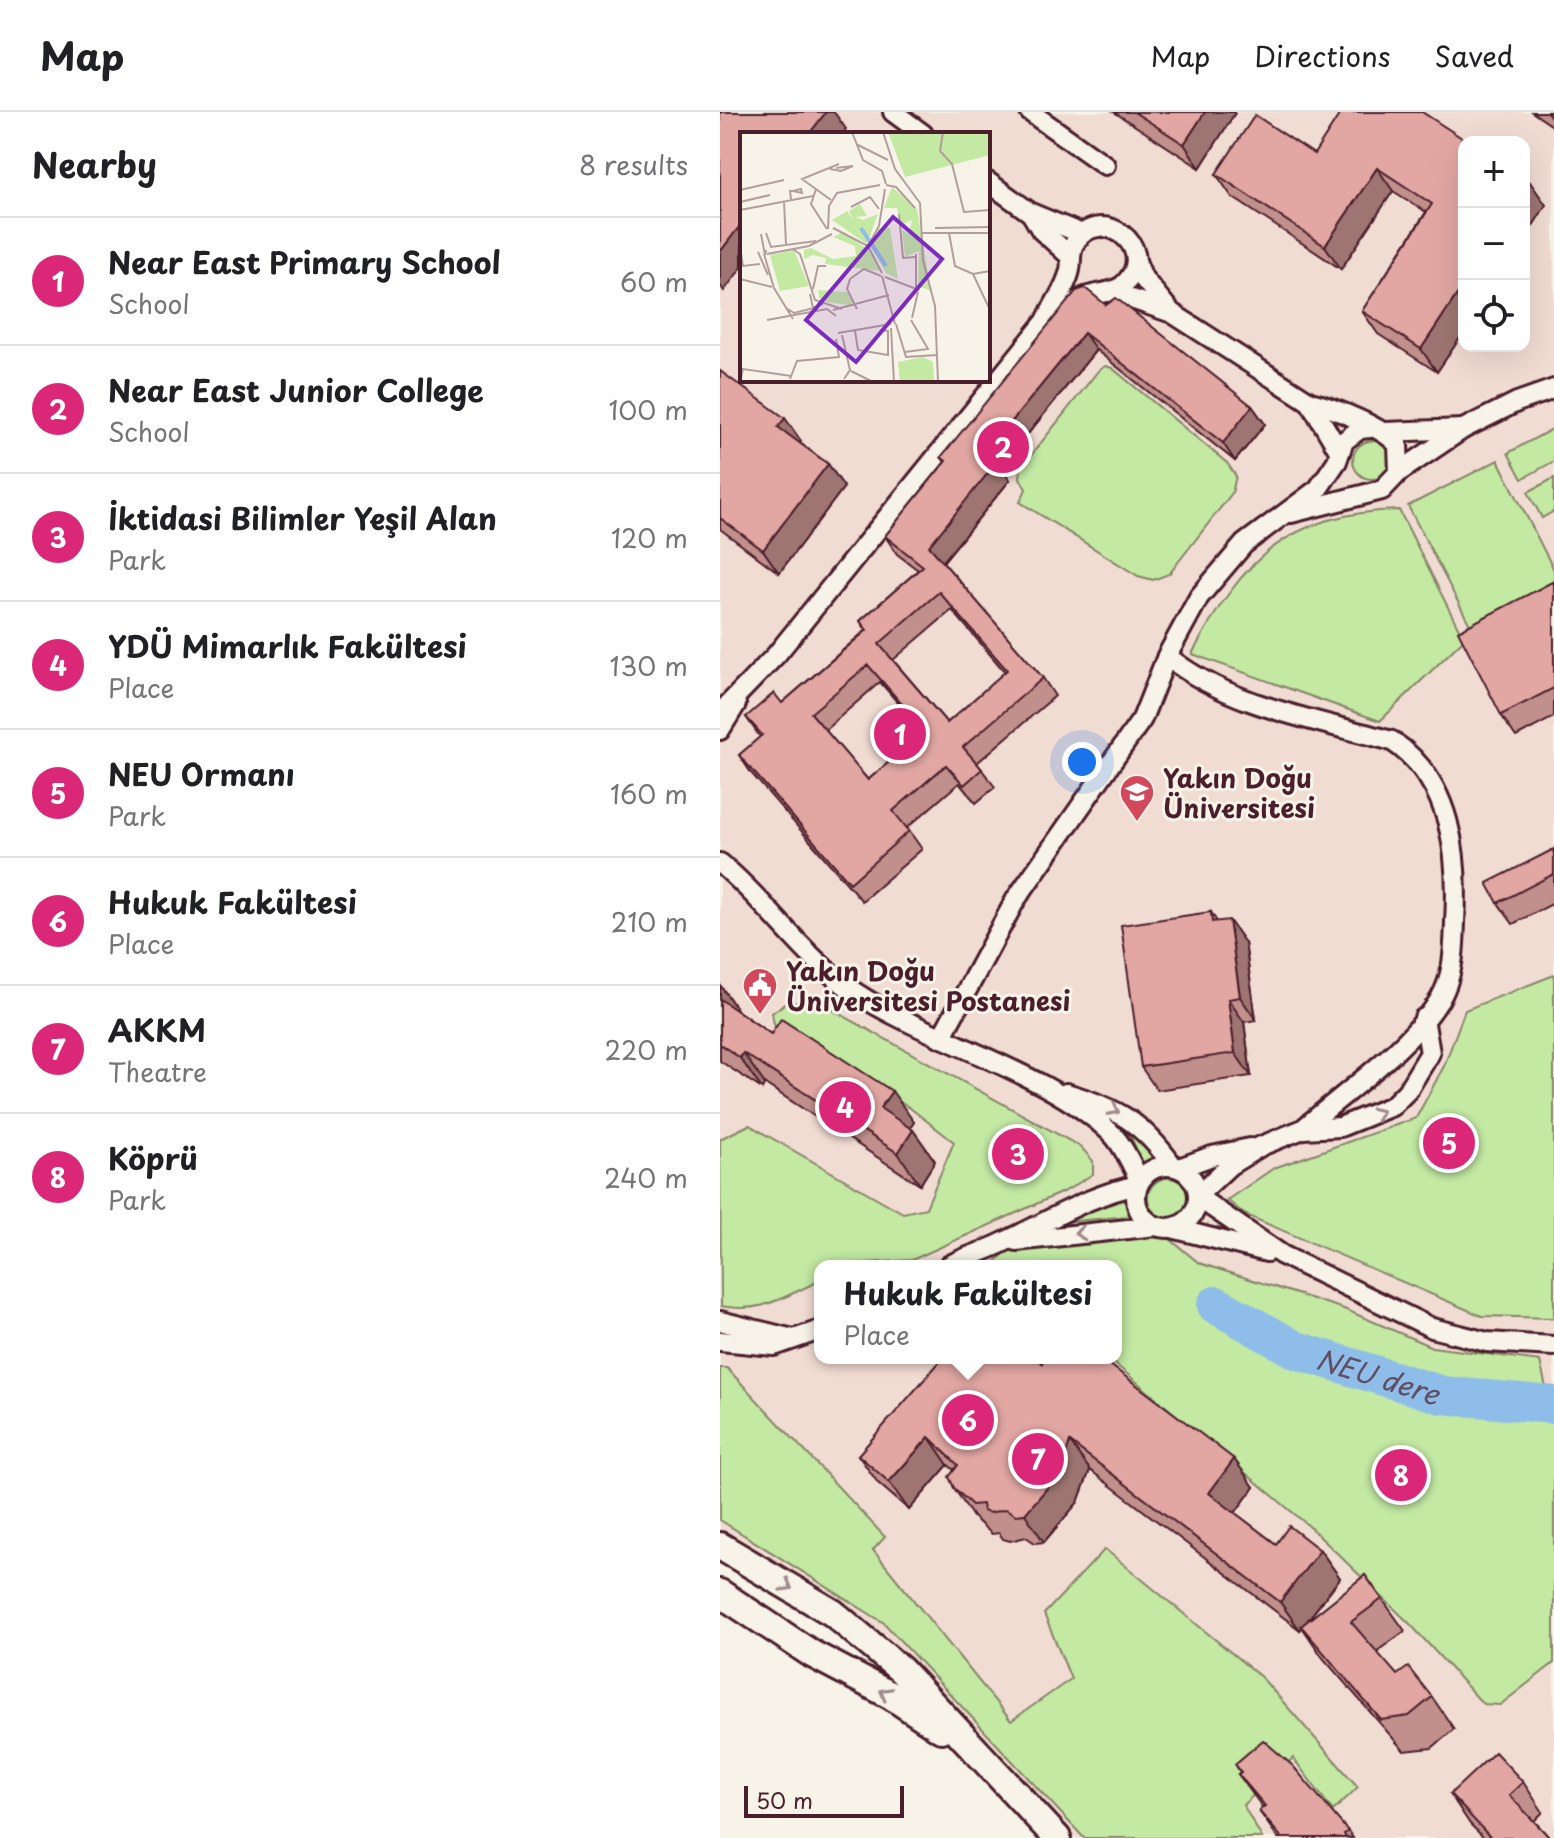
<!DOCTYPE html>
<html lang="en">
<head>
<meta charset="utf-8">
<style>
	:root { --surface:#fff; --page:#f2f2f2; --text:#202124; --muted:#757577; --line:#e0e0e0; --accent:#db2777 }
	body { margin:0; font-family:"Playpen Sans",sans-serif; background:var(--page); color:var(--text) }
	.controls { position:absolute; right:24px; top:24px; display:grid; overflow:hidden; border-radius:16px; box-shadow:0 8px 32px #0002 }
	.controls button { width:72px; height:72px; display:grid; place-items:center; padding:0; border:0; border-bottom:2px solid var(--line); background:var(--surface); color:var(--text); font:40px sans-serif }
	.scale { position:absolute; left:24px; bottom:20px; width:160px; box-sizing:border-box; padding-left:8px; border:4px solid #4a1f2b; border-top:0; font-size:22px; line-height:28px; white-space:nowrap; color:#4a1f2b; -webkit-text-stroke:6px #f7f3e8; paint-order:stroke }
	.you { position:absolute; left:362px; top:650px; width:28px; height:28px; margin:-20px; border:6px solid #fff; border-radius:50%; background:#1a73e8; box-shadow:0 0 0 12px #1a73e833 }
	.badge { display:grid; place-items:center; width:52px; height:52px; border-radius:50%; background:var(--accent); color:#fff; font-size:26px; font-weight:700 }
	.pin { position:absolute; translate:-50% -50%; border:4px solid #fff; box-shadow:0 2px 8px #0006 }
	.popup { position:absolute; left:94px; top:1148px; width:308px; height:104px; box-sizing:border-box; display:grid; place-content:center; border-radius:16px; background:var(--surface); filter:drop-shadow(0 2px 6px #0005); font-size:26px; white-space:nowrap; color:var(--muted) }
	.popup b { font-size:30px; color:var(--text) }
	.popup::after { content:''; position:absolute; left:50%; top:100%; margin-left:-16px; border:16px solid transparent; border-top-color:var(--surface) }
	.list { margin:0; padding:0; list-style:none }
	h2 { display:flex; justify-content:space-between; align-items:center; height:104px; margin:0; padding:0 32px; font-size:34px }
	h2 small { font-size:26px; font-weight:400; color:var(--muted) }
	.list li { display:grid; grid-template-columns:52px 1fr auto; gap:24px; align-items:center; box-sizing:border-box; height:128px; padding:0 32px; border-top:2px solid var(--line) }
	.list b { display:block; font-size:30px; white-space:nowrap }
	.list p { margin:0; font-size:26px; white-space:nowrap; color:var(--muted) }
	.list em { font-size:26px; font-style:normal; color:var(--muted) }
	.icon { flex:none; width:44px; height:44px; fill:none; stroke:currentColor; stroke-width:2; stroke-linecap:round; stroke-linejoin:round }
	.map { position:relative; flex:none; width:834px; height:1726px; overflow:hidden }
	header { display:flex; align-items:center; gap:48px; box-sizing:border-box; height:112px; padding:0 40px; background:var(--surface); border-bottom:2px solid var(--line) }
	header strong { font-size:38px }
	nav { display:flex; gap:44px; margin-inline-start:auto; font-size:28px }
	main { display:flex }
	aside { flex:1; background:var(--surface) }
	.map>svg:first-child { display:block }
</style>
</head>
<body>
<header>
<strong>Map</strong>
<nav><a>Map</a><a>Directions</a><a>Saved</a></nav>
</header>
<main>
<aside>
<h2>Nearby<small>8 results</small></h2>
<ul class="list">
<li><span class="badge">1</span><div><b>Near East Primary School</b><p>School</p></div><em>60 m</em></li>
<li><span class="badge">2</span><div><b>Near East Junior College</b><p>School</p></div><em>100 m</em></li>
<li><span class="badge">3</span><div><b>İktidasi Bilimler Yeşil Alan</b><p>Park</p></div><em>120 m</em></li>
<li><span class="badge">4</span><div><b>YDÜ Mimarlık Fakültesi</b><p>Place</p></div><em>130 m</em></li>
<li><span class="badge">5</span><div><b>NEU Ormanı</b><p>Park</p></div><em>160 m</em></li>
<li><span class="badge">6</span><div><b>Hukuk Fakültesi</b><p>Place</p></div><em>210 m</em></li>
<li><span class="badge">7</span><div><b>AKKM</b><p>Theatre</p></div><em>220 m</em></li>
<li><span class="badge">8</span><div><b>Köprü</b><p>Park</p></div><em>240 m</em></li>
</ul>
</aside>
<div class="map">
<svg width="834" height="1726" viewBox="0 0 834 1726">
	<rect width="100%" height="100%" fill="#f7f3e8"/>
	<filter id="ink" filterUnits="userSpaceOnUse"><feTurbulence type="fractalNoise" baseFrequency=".0125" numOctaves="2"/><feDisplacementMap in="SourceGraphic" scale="16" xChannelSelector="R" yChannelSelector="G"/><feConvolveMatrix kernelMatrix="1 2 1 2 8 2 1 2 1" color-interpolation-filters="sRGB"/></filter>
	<g filter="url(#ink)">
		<path fill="#f1dcd3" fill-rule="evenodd" d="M0 0H834V1726H331L167 1546 0 1433ZM22 22H268V268H22ZM744 30H804V234H744ZM100 1154H396V1246H100Z"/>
		<g fill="#c3e9a3" stroke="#868467" stroke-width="2">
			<polygon points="385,254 392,256 507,351 516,364 512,381 449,462 433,468 418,464 300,390 306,377 300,366 301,356 378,259"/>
			<polygon points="834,316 834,349 802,367 788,341"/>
			<circle cx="652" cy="348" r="19"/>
			<polygon points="778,348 834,458 834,472 751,515 688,394"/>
			<polygon points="834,366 834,399 822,406 808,380"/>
			<path d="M679 398 744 527 660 609 472 542C522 448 567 401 679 398Z"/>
			<polygon points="834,863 834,1206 762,1204 524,1102 507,1088 554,1056 696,1006 724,954 745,898"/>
			<path d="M67 890 102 892 361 1035 373 1049V1062L347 1078 192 1148 100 1154V1169C63 1184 44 1202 1 1194L0 1027 29 1013 183 1101 206 1096 234 1030 190 996 74 921 58 936 52 901Z"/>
			<polygon points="404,1010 440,1045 423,1052"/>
			<circle cx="448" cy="1086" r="20"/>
			<polygon points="404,1081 409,1104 344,1110 346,1107"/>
			<polygon points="433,1120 445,1123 479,1151 624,1197 712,1235 820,1249 834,1311 834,1551 780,1593 763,1592 692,1514 590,1415 388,1246 396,1246 396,1154 271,1154 290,1136"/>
			<polygon points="0,1256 7,1256 165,1425 153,1438 291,1609 351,1567 324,1502 385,1437 542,1566 638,1675 613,1699 573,1646 523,1693 542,1726 364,1726 164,1511 0,1408"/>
		</g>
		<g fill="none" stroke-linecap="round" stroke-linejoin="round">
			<path stroke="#8fbde9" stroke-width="38" id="s1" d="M496 1193 576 1238 722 1283 834 1293"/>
			<g stroke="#4a1f2b" stroke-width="24">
				<g id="street">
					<polyline points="173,0 203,22"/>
					<polyline points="310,0 385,53"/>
					<polyline points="268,70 311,101 362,122"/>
					<polyline points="311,101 321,118 350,144"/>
					<polyline points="416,149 423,166 450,199"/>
					<path d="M391 180 452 201 590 290C612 295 665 316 678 333L679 360 662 378 571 401"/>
					<polyline points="590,290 619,339"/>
					<polyline points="665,320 743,317"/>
					<polyline points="679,360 743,317 797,290 834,277"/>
					<path d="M447 544C508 594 597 608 672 629 732 669 739 744 735 810 734 836 734 863 720 887 690 936 626 979 583 1017"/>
					<path d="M0 601 56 543 326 209C333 192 346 177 350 158 352 148 349 138 356 129 381 93 436 134 408 168 397 183 378 179 363 186 350 192 338 201 326 209"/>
					<polyline points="0,618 16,592"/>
					<path d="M0 751C49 791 82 845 136 881 211 930 331 961 392 1022 404 1034 412 1054 420 1069"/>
					<polyline points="221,926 296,787 422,607 447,544 479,485 524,432 598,377 617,349 624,329 640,317 650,316"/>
					<path d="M346 981C397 996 422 1010 453 1054"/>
					<circle cx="447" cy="1085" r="31"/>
					<polyline points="459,1056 492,1044 530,1036"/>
					<polyline points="479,1082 510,1053 541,1034 583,1017 620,1015 672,994 687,979 710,941 704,906"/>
					<polyline points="479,1086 562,1143 712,1216 767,1230 834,1234"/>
					<polyline points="452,1116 547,1140"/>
					<polyline points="296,1129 436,1114"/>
					<path d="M228 1154C247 1144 267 1139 286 1129 331 1108 369 1083 418 1073"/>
					<polyline points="0,1209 73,1227"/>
					<polyline points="0,1229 54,1234 100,1218"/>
				</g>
			</g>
			<g stroke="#4a1f2b" stroke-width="32">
				<g id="secondary">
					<polyline points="0,1434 113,1501 181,1558 337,1726"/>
					<polyline points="0,1481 92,1542 170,1583 221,1617"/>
				</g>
			</g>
			<use href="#street" stroke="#f7f3e8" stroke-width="18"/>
			<use href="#secondary" stroke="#f7f3e8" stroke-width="26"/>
		</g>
		<g fill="#c2908c" stroke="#4a1f2b" stroke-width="2" fill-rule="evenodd">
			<polygon points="394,0 515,0 515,1 480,56"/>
			<polygon points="812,0 834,0 834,15"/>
			<polygon points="744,30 744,220 717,260 658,222 642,199 706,100 673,79 621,157 512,85 496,62 594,42"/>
			<path d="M386 193 532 294 545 312 515 349 376 238 281 355 290 368 223 450 323 566 335 584 257 651 275 675 256 691 239 671 187 716 202 737 142 789 31 661 19 643 40 625 26 605 62 591 146 518 140 509 198 458 177 442 165 424 225 350 221 345ZM232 498 285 560 227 611 173 548ZM160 570 203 620 148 668 105 618Z"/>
			<polygon points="0,259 81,329 80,331 108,352 124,375 59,461 0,417"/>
			<polygon points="834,469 834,605 796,625 781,603"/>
			<polygon points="834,737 834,791 793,812 778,791"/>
			<polygon points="491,800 497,810 525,831 536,908 524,910 531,964 437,978 421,955"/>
			<polygon points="0,873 18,899 51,922 194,1010 190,1016 193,1018 215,1049 200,1073 45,972 42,977 0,949"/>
			<polygon points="322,1251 514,1347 534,1375 515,1401 556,1432 600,1438 620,1466 586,1511 645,1463 685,1519 656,1540 677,1563 712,1585 734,1617 712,1636 684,1639 603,1546 582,1515 580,1518 370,1358 358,1390 324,1430 315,1431 306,1425 290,1429 283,1427 279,1421 272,1422 253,1405 234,1376 234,1358 228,1353 189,1398 158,1371 138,1343"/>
			<polygon points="515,1652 628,1719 633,1726 558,1726 539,1699 543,1696 518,1662 520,1660"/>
			<polygon points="803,1670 823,1700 814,1709 830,1726 764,1726 750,1712 730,1682"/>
		</g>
		<g fill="#9e7572" stroke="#4a1f2b" stroke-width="2">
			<polygon points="106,0 114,0 126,17 123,22 89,22"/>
			<polygon points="485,0 515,0 515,1 480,56 464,32"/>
			<polygon points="827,0 834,0 834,9"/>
			<polygon points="657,56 673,79 621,157 605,134"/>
			<polygon points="810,70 826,93 804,128 804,80"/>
			<polygon points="22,111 22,155 4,179 0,173 0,140"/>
			<polygon points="744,172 744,220 717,260 701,237"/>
			<polygon points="364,221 376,238 281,355 290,368 221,452 209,434 266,341"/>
			<polygon points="532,294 545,312 515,349 503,331"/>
			<polygon points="65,306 81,329 74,338 58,315"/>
			<polygon points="108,352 124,375 59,461 43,438"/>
			<polygon points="509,808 525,831 536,908 520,885"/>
			<polygon points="0,873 21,903 0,893"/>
			<polygon points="508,887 524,910 531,964 515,941"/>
			<polygon points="23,941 45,972 42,977 20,946"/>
			<polygon points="172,979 194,1010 182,1028 160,996"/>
			<polygon points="193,1018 215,1049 200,1073 178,1041"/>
			<polygon points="209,1325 228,1353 189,1398 169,1370"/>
			<polygon points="350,1330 370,1358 358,1390 324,1430 305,1402"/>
			<polygon points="514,1347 534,1375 509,1409 489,1381"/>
			<polygon points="600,1438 620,1466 580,1518 560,1490"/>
		</g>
		<g fill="#e2a7a3" stroke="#4a1f2b" stroke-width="2" fill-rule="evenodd">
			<polygon points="0,0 106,0 89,22 22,22 22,111 0,140"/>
			<polygon points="414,0 485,0 464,32"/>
			<polygon points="621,0 702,0 748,30 744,30 744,172 701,237 642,199 712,92 657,56 605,134 496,62 535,3 594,42"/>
			<polygon points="804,66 810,70 804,80"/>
			<path d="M365 176 386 193 396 186 532 294 503 331 364 221 266 341 277 350 209 434 323 566 243 635 262 657 244 673 226 653 173 699 189 719 130 771 19 643 42 623 26 605 54 581 62 591 147 518 140 509 203 454 165 424 226 349 221 345 356 179ZM219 480 287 558 227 611 159 532ZM148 553 205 619 148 668 91 601Z"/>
			<polygon points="0,259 65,306 58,315 108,352 43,438 0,406"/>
			<polygon points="834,469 834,576 781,603 738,519"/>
			<polygon points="834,737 834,762 778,791 767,771"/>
			<polygon points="491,800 492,810 509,808 520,885 508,887 515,941 421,955 401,813"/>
			<polygon points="0,887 51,922 61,907 172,979 160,996 193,1018 178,1041 23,941 20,946 0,932"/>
			<polygon points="223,1246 316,1246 322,1251 324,1246 381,1246 514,1347 489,1381 556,1432 569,1414 600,1438 560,1490 350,1330 339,1362 305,1402 296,1403 286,1397 270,1401 263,1399 262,1392 252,1393 234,1376 229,1365 238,1353 209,1325 169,1370 138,1343"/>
			<polygon points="645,1463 662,1487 631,1510 677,1563 688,1555 712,1585 689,1604 661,1608 581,1514"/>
			<polygon points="543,1628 573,1654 628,1719 624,1722 626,1726 562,1726 539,1699 545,1694 518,1662 521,1660 515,1652"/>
			<polygon points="775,1640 803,1670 789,1683 830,1726 771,1726 730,1682"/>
		</g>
		<defs><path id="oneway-chevron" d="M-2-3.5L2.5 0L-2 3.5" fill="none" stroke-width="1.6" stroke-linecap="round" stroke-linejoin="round" transform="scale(2)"/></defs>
		<g stroke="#a0898a">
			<use href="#oneway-chevron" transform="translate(394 998) rotate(27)"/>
			<use href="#oneway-chevron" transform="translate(658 1001) rotate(-26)"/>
			<use href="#oneway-chevron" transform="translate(360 1121) rotate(174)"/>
			<use href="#oneway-chevron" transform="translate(67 1474) rotate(30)"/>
			<use href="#oneway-chevron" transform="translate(165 1581) rotate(-150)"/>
		</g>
	</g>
	<defs>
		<g id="university-pin" transform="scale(1.8)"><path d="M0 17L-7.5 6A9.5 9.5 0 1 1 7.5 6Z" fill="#d1495b" stroke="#f7f3e8"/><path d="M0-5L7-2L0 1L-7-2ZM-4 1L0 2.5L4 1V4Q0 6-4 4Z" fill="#fff"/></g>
		<g id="civic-pin" transform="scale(1.8)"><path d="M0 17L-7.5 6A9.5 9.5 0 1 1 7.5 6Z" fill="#d1495b" stroke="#f7f3e8"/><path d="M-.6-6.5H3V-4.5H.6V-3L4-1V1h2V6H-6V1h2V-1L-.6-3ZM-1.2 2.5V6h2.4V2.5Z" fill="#fff"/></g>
	</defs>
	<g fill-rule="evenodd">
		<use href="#university-pin" x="417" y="680"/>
		<use href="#civic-pin" x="40" y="873"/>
	</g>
	<g text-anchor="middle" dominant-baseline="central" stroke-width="6" stroke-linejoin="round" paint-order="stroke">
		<g font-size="26" font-weight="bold" fill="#4a1f2b" stroke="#f7f3e8" text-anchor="start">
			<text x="443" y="665">Yakın Doğu<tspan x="443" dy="30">Üniversitesi</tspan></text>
			<text x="66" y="858">Yakın Doğu<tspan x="66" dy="30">Üniversitesi Postanesi</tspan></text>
		</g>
		<g font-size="28" font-style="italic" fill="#5f4e64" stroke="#f7f3e8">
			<text stroke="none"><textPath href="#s1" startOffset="178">NEU dere</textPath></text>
		</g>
	</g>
	<g transform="translate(20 20)">
		<rect width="250" height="250" fill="#f7f3e8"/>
		<path d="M148 0H250V23L165 45ZM152 55 177 77 191 159 178 154 179 119 165 125 162 98 169 102 172 88 161 93 157 76H144ZM120 72 127 84 116 85 123 88 138 82 127 112 92 88 107 79 113 88 109 79ZM139 96H150L158 147 146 141 130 114ZM104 100 131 120 140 139 85 132 86 126 73 123 64 127V118L71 116 93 127 116 124 115 114 93 105ZM54 118 69 154 40 159 30 123ZM78 158 107 160 115 174 80 169ZM183 225 193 230 194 250H160L158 230Z" fill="#c3e9a3"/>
		<path fill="none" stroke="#8fbde9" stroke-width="4" d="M121 96 146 134"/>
		<path fill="none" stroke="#b29e9c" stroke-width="2" d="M112 0 123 28 142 39 146 52M143 0 155 37 180 71 183 128 195 174 198 250M203 0 200 19 212 32 224 80 250 78M116 12 148 28M90 37 101 39 113 34 96 36M146 53 156 55 175 76M76 57 71 72 87 97M0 58 44 48M51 67 50 59H53L61 57 62 61 53 59M91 68 62 47 99 32M44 69 46 113M0 70 30 63M111 75 130 65 139 77M0 78 73 64M159 82 163 126 175 125M93 96 128 114 142 141M195 96 250 95M88 97 89 74 97 61 140 53M26 101 31 115 76 109M182 101H250M209 101 215 134 233 142 250 139M21 102 25 123 26 118M128 114 139 94 145 57M0 115 3 134 20 132M53 117 60 122 75 168 102 177M18 120 28 143M24 122 34 156 53 187M27 122 69 114 92 102M233 142 250 178M142 144 155 192M145 145 179 158M0 147 32 155M176 155V122M73 157 78 134H86M70 162 73 176 83 172M46 176 54 181 74 176M117 177 107 157 110 147 124 137 141 144M93 178 149 163M172 186 178 160M27 188 87 177 96 184M156 192 166 225 197 223M151 196 154 250M115 199 118 218 148 223V199L140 198M98 201 151 192M102 203 110 238 104 247M165 220 188 217 171 188M111 239 133 250M50 247 57 229 99 225 96 207M0 250 3 237 51 244"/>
		<path fill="#7b2cbf" fill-opacity="0.15" stroke="#7b2cbf" stroke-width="4" d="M153 85 202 127 116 230 66 188Z"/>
		<rect width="250" height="250" fill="none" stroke="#4a1f2b" stroke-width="4"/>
	</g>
</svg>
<div class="controls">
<button>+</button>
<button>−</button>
<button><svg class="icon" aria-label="locate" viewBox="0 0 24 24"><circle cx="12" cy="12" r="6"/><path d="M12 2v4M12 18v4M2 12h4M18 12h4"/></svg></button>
</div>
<div class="scale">50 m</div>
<div class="you"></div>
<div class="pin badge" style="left:180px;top:622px">1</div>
<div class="pin badge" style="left:283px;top:335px">2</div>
<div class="pin badge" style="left:298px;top:1042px">3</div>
<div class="pin badge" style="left:125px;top:995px">4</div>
<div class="pin badge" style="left:729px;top:1031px">5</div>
<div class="pin badge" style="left:248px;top:1308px">6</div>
<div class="popup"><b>Hukuk Fakültesi</b>Place</div>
<div class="pin badge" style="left:318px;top:1347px">7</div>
<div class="pin badge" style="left:681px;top:1363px">8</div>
</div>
</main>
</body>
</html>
